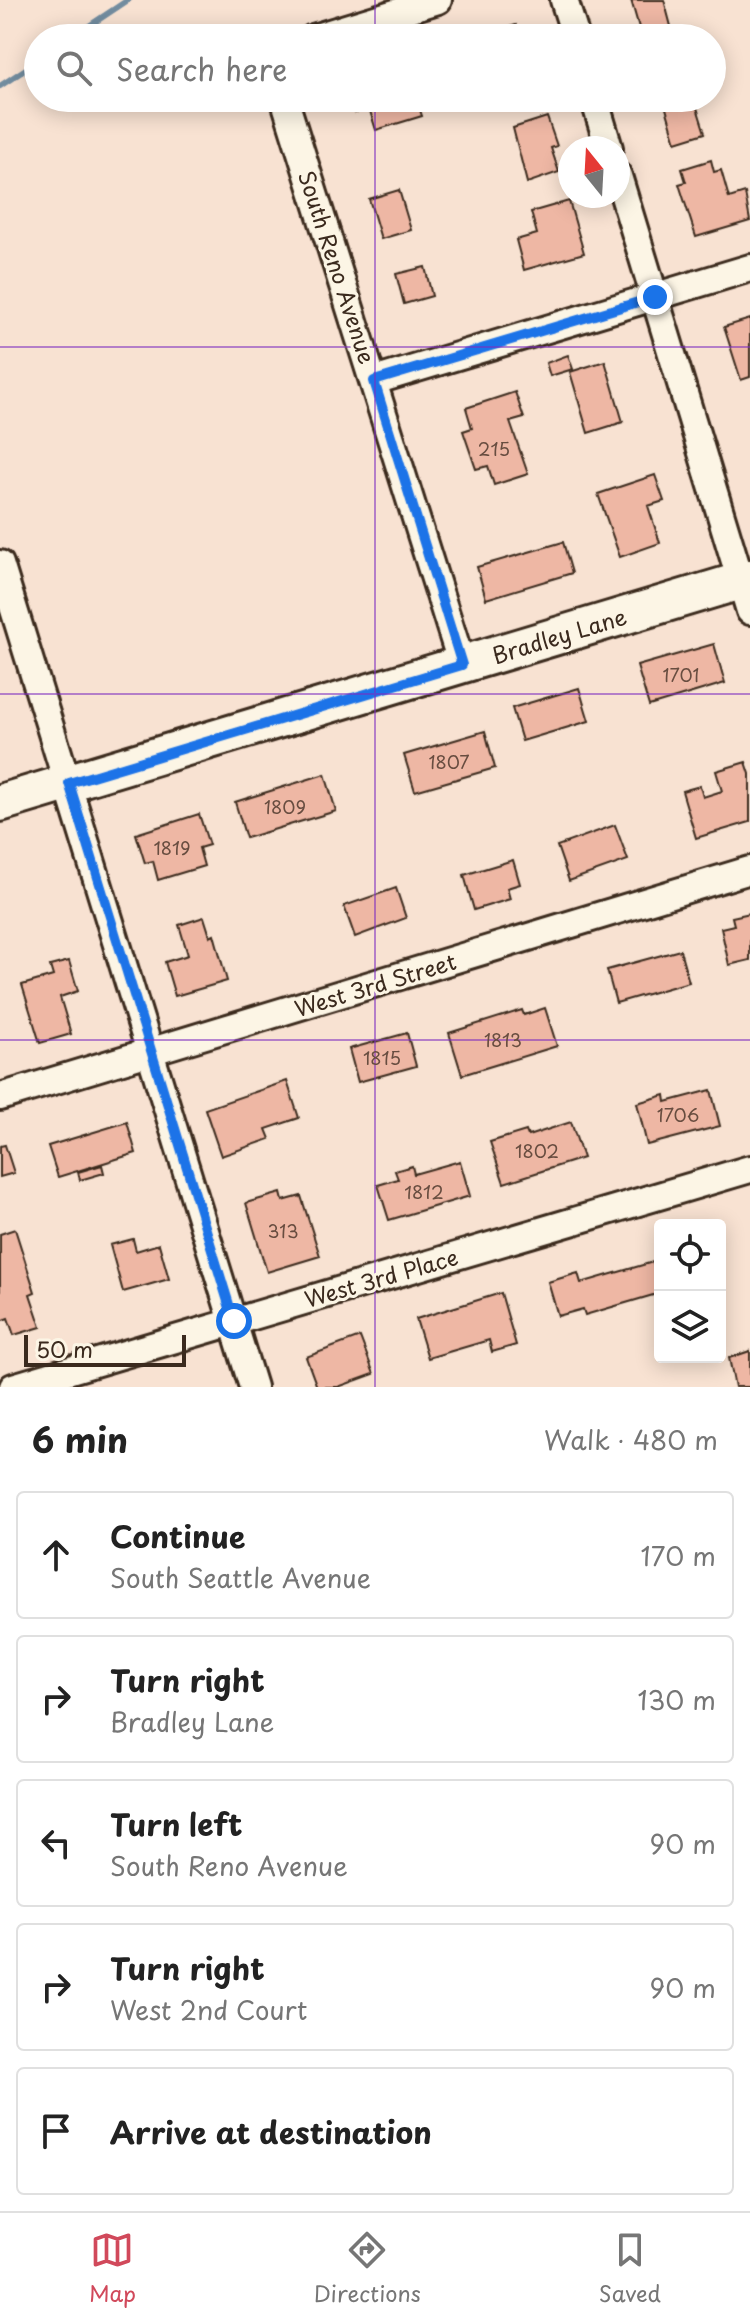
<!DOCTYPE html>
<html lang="en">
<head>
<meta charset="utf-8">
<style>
	:root { --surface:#fff; --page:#f2f2f2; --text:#222; --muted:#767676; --line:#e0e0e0; --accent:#d1495b }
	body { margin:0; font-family:"Playpen Sans",sans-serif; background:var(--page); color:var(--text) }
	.controls { position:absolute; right:24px; bottom:24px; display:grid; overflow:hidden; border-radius:8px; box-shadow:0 4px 20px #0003 }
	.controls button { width:72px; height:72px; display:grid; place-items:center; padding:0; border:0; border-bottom:2px solid var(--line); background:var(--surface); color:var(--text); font:40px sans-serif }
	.compass { position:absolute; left:558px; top:136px; width:72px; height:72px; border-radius:50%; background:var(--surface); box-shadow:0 4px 20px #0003; rotate:342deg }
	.scale { position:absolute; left:24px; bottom:20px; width:162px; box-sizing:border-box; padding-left:8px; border:4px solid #3b2a1e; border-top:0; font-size:22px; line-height:28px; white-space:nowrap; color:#3b2a1e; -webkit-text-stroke:6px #fcf5e5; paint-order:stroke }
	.stop { position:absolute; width:24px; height:24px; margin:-18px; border:6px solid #1a73e8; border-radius:50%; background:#fff }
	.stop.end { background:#1a73e8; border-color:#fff; box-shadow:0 2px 8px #0008 }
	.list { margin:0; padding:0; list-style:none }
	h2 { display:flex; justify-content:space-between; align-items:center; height:104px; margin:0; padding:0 32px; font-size:34px }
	h2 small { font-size:26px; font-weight:400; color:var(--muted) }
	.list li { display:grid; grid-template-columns:52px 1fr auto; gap:24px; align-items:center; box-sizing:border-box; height:128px; margin:0 16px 16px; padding:0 16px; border:2px solid var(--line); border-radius:8px }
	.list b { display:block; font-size:30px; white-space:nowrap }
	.list p { margin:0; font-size:26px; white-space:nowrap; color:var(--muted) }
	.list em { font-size:26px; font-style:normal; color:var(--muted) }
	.icon { flex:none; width:44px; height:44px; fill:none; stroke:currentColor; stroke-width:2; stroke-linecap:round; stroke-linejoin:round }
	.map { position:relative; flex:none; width:750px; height:1387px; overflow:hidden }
	.search { position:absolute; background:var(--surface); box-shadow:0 4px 20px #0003; left:24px; right:24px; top:24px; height:88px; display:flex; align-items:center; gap:20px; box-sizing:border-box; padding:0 28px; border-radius:44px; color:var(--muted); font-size:30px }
	.sheet { height:824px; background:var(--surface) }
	nav { display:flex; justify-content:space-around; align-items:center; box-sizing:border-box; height:112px; border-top:2px solid var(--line); background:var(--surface); font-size:22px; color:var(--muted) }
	nav a { display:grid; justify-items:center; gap:4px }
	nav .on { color:var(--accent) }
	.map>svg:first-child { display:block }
</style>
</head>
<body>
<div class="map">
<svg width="750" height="1387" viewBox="0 0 750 1387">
	<rect width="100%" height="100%" fill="#f8e2d2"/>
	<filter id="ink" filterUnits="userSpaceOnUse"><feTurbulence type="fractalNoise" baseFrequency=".0125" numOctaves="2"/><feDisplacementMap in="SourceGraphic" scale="16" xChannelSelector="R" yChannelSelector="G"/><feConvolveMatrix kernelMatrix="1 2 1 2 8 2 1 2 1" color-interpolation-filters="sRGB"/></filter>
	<g filter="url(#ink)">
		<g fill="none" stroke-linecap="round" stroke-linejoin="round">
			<g stroke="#728c9f" stroke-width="6">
				<polyline points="71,38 128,0"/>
				<polyline points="0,86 38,61"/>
			</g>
		</g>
		<g fill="#eeb7a4" stroke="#3b2a1e" stroke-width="2">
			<polygon points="631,0 664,0 672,30 642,38"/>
			<polygon points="516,25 520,38 480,38 479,36"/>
			<polygon points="350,98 416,98 422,116 376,130 369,108 355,113"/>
			<polygon points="663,98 694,98 705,133 676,142"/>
			<polygon points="547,117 557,146 551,148 559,172 527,183 513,128"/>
			<polygon points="711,160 714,172 721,170 729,198 745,193 750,221 696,237 679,184 686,182 682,169"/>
			<polygon points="399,190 411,230 381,239 369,199"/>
			<polygon points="569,201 584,253 524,270 516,240 537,234 531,212"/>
			<polygon points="425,267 432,296 404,304 396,274"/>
			<polygon points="750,319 750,377 741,380 724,327"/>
			<polygon points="568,355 573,369 550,376 546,363"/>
			<polygon points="605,361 623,422 588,433 570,372"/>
			<polygon points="515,392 524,418 510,422 528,474 494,485 488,466 476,469 463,431 472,428 466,408"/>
			<polygon points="655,475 664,501 648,506 660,543 620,557 598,494"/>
			<polygon points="563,542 572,573 486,599 477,567"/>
			<polygon points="714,644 725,683 649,706 637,666"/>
			<polygon points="579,688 589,721 522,741 512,708"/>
			<polygon points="485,731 495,768 415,791 404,755"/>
			<polygon points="746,762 750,774 750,822 696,838 682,791 700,786 703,797 722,791 716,771"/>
			<polygon points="325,774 336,811 246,838 235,802"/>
			<polygon points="199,814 209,845 199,848 204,866 158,880 153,861 145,863 136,834"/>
			<polygon points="615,825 628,860 569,881 557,846"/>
			<polygon points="513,860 520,884 507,888 510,899 474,910 464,875"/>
			<polygon points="396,888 406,918 355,937 344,906"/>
			<polygon points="750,913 750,960 729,965 721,928 734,925 732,917"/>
			<polygon points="204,917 210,936 214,934 227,981 175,996 165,962 188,955 179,925"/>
			<polygon points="680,950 689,982 616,1003 607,970"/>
			<polygon points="69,961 78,991 60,997 71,1034 40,1043 22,985 53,976 50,966"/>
			<polygon points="545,1008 557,1046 462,1075 449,1033 522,1010 524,1015"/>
			<polygon points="407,1033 416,1066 358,1082 349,1049"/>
			<polygon points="287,1081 299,1118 266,1129 270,1139 221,1156 205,1109"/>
			<polygon points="711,1090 720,1126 647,1145 637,1103 665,1095 666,1102"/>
			<polygon points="127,1122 136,1153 58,1177 48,1146"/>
			<polygon points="571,1122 583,1158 504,1183 490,1142 526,1131 528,1136"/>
			<polygon points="5,1145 14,1173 0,1177 0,1146"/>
			<polygon points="460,1161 470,1196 389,1220 378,1185 398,1179 395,1171 412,1166 414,1174"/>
			<polygon points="102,1165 104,1173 80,1180 78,1172"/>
			<polygon points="281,1193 283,1201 301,1196 320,1256 267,1272 246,1203"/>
			<polygon points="15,1229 35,1292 30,1294 41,1327 14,1335 8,1318 0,1321 0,1234"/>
			<polygon points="133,1239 136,1251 159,1244 169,1279 123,1292 110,1245"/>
			<polygon points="653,1262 660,1293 585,1315 583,1309 558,1316 548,1282 578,1273 581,1283"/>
			<polygon points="501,1293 516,1345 492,1352 489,1340 428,1358 416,1319"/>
			<polygon points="360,1337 374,1374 338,1387 317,1387 306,1357"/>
			<polygon points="750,1351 750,1387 735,1387 729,1358"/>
		</g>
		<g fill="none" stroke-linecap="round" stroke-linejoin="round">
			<g stroke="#3b2a1e" stroke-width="32">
				<g id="street">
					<polyline points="564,0 576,38"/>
					<polyline points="313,38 438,0"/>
					<polyline points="284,98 462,665"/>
					<polyline points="594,98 609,148"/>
					<polyline points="618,176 750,611"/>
					<polyline points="374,381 750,268"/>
					<polyline points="0,564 253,1387"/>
					<polyline points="0,1097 750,870"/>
					<polyline points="13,1387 750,1169"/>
				</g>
			</g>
			<g stroke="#3b2a1e" stroke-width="42">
				<polyline id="secondary" points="0,803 750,578"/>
			</g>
			<use href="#street" stroke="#fcf5e5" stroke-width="26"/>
			<use href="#secondary" stroke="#fcf5e5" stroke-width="36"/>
		</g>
	</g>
	<g fill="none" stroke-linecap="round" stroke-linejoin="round" filter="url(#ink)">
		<polyline stroke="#1a73e8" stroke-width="10" points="234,1321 69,783 462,665 374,381 655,297"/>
	</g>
	<path fill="none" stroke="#7b2cbf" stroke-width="2" stroke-opacity="0.55" d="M375 0V38M375 98V1387M0 347H750M0 694H750M0 1040H750"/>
	<g text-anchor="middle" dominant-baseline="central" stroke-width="6" stroke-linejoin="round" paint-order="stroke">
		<g font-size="18" fill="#684d40">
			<text x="494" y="448">215</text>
			<text x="681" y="674">1701</text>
			<text x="449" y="761">1807</text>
			<text x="285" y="806">1809</text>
			<text x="172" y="847">1819</text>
			<text x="503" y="1039">1813</text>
			<text x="382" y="1057">1815</text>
			<text x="678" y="1114">1706</text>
			<text x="537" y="1150">1802</text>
			<text x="424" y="1191">1812</text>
			<text x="283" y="1230">313</text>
		</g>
		<g font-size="22" fill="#3b2a1e" stroke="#fcf5e5">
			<text transform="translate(338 267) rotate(72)">South Reno Avenue</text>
			<text transform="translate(559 635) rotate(-17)">Bradley Lane</text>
			<text transform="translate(375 984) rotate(-17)">West 3rd Street</text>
			<text transform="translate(381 1277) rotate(-16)">West 3rd Place</text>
		</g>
	</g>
</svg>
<div class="controls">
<button><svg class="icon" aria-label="locate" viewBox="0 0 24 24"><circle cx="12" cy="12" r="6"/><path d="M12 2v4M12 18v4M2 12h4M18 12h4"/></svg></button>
<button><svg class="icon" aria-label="layers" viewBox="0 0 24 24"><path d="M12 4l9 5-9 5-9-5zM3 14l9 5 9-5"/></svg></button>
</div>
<svg class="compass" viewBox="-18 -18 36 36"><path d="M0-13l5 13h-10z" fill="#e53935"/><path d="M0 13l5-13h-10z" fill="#767676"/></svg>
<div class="scale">50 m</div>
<div class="stop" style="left:234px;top:1321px"></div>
<div class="stop end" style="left:655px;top:297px"></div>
<div class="search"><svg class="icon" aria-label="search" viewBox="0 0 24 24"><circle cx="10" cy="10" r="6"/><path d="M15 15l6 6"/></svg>Search here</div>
</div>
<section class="sheet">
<h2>6 min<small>Walk · 480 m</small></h2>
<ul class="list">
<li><svg class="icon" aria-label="ahead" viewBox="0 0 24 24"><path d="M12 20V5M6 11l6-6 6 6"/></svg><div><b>Continue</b><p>South Seattle Avenue</p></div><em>170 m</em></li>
<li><svg class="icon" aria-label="right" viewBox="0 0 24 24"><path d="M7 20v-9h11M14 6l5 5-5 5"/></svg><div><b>Turn right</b><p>Bradley Lane</p></div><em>130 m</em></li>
<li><svg class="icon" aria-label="left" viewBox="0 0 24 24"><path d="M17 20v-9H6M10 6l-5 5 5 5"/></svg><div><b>Turn left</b><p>South Reno Avenue</p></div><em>90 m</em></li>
<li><svg class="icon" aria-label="right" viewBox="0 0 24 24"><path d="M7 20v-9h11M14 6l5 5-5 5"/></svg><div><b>Turn right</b><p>West 2nd Court</p></div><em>90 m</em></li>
<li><svg class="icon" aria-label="arrive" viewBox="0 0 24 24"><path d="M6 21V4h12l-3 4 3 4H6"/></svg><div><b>Arrive at destination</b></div></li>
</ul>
</section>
<nav>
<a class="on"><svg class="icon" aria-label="map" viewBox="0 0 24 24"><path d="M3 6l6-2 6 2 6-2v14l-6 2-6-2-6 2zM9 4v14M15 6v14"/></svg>Map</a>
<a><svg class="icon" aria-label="directions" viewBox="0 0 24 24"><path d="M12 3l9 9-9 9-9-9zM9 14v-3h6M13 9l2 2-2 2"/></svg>Directions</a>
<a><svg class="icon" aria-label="saved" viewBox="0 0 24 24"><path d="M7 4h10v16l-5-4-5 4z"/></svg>Saved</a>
</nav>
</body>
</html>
